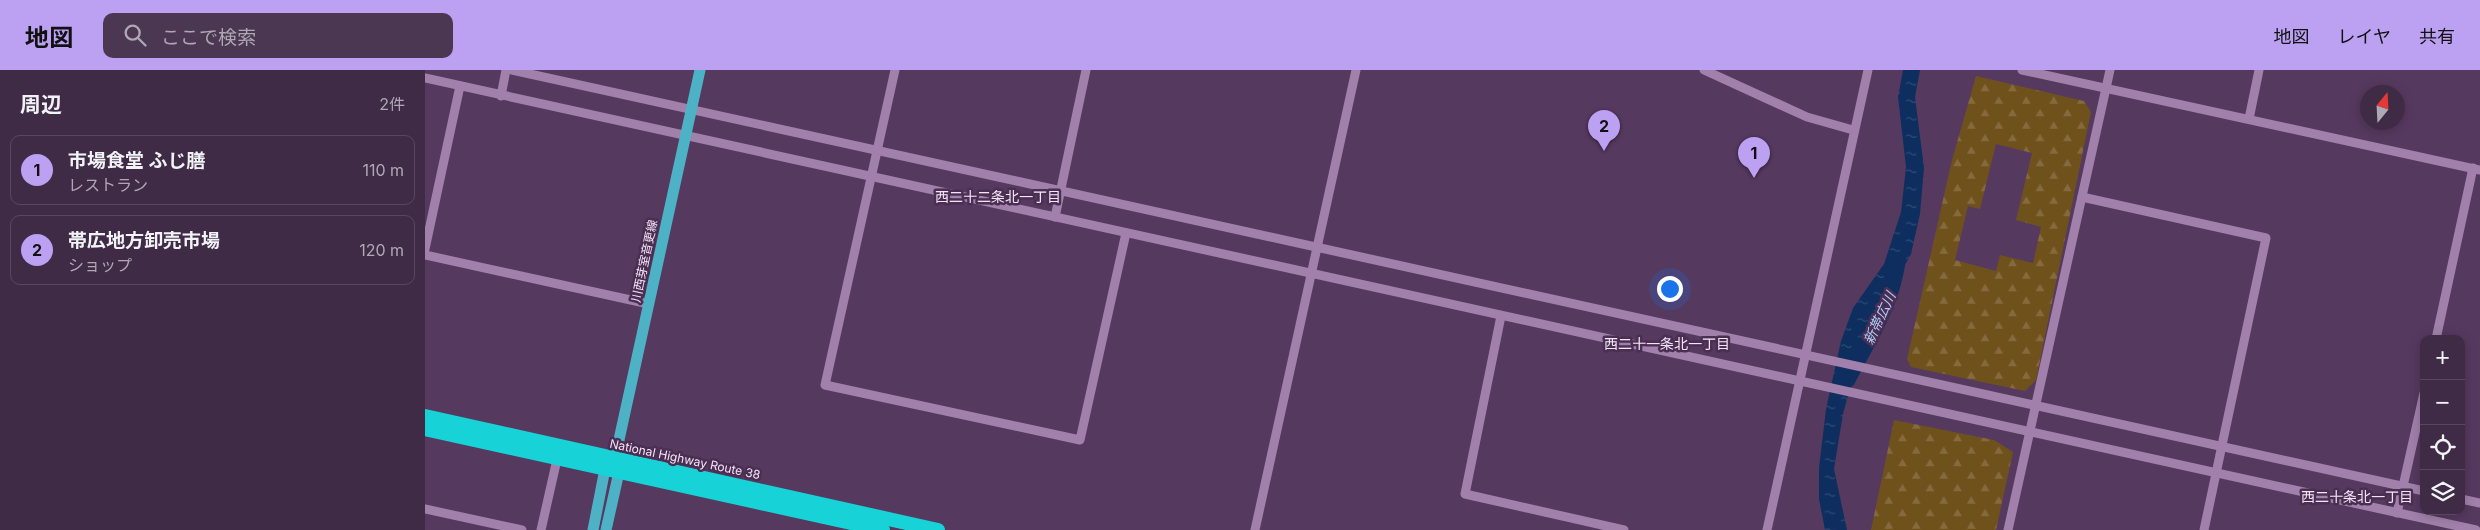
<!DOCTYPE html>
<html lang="ja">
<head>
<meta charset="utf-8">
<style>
	:root { --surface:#402b47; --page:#4b3752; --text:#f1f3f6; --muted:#aea7b4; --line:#594760; --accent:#bca0f2 }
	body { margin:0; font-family:Inter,"Noto Sans JP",sans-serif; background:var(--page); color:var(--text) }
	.controls { position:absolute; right:15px; bottom:15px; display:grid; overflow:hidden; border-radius:10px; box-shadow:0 2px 12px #0003 }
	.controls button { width:45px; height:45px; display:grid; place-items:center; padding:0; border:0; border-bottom:1px solid var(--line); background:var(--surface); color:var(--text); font:25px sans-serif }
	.compass { position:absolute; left:1935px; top:15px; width:45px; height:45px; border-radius:50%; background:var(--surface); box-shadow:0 2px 12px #0003; rotate:18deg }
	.you { position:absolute; left:1244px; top:218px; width:18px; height:18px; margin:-12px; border:4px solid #fff; border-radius:50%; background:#1a73e8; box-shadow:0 0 0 8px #1a73e833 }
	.badge { display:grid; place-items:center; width:32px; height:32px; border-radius:50%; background:var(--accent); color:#111; font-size:16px; font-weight:700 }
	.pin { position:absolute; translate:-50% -41px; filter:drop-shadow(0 1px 2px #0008) }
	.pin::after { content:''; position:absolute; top:26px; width:18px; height:15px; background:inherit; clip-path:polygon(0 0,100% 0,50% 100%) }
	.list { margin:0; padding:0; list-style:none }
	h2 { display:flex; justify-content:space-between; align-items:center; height:65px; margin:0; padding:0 20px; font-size:21px }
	h2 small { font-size:16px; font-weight:400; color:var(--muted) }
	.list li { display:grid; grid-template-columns:32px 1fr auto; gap:15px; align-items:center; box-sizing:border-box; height:70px; margin:0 10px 10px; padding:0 10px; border:1px solid var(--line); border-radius:10px }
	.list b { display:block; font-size:19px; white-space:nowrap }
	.list p { margin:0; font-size:16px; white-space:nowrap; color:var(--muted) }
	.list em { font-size:16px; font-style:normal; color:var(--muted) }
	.icon { flex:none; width:28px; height:28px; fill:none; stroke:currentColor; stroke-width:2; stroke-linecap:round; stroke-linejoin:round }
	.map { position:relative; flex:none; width:2055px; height:460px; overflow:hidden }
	header { display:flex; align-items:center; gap:30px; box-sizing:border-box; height:70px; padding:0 25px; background:var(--accent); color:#111 }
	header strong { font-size:24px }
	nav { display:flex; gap:28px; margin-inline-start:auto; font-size:18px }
	.search { width:350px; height:45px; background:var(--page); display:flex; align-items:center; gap:12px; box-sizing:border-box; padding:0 18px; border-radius:10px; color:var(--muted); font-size:19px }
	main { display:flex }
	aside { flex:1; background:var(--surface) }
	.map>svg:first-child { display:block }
</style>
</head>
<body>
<header>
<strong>地図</strong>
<div class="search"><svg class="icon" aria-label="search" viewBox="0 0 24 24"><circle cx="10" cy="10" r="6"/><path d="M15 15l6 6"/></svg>ここで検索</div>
<nav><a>地図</a><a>レイヤ</a><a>共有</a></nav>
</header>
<main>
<aside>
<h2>周辺<small>2件</small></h2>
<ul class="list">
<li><span class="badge">1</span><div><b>市場食堂 ふじ膳</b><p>レストラン</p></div><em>110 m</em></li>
<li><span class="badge">2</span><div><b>帯広地方卸売市場</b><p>ショップ</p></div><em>120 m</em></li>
</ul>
</aside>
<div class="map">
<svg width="2055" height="460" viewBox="0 0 2055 460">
	<defs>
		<pattern id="forest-firs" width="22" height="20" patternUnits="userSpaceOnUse" patternTransform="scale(1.25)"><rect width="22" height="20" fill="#6f511c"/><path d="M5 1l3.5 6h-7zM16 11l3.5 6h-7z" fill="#846a3e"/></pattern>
		<pattern id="water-ripples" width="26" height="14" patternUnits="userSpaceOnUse" patternTransform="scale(1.25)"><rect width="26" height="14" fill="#0d2e5f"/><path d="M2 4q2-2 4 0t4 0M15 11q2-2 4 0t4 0" fill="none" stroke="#314c77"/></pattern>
	</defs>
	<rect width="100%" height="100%" fill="#56395f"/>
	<g fill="url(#forest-firs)" fill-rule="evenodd">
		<path d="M1551 6 1659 31 1666 42 1611 310 1600 321 1486 297 1482 289 1527 90ZM1571 74 1607 83 1591 150 1616 157 1608 193 1575 185 1571 201 1530 190 1543 136 1555 139Z"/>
		<polygon points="1469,350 1569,370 1588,382 1571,460 1446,460"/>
	</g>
	<polygon fill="url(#water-ripples)" points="1478,0 1495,0 1490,27 1499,98 1495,144 1486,184 1438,270 1418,344 1409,399 1422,460 1400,460 1394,429 1394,398 1401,339 1416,271 1428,238 1459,194 1476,142 1481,97 1473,27"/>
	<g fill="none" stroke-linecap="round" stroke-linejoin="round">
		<path stroke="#0d2e5f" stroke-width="15" d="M1423 310C1443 271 1467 235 1473 192"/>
		<g stroke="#a181ab" stroke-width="9">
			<polyline points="87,0 1999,421"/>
			<polyline points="470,0 400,315 655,370 701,163"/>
			<polyline points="1279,0 1382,47 1428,60"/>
			<polyline points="1597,0 2055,100"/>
			<polyline points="0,8 2051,460"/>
			<polyline points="76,26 81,0"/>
			<polyline points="1824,49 1834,0"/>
			<polyline points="1657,127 1841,168 1779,460"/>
			<polyline points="630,147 661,0"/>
			<polyline points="0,179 35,16"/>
			<polyline points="0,185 224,234"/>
			<polyline points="1076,246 1040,424 1199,460"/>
			<polyline points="2011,269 2048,98"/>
			<polyline points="2036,429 2055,433"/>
			<polyline points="0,439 97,460"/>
			<polyline points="1972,443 1999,323"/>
			<polyline points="116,460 133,385"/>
			<polyline points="830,460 931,0"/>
			<polyline points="1342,460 1443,0"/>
			<polyline points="1583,460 1685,0"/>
		</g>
		<g stroke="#4eb2c6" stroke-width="11">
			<polyline points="168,460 180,399 190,388 275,0"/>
			<polyline points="181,460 194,402 192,395"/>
		</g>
		<g stroke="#17d3d8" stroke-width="14">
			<polyline points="0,346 513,460"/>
			<polyline points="0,359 458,460"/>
		</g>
	</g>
	<g text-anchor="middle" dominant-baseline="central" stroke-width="5" stroke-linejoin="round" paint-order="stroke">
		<g font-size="12" fill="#f4e3f9" stroke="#4b2f53">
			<text transform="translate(219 191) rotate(-78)">川西芽室音更線</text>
			<text transform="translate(260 389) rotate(12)">National Highway Route 38</text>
		</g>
		<g font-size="14" fill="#f4e3f9" stroke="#4b2f53">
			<text x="573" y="126">西二十二条北一丁目</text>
			<text x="1242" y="273">西二十一条北一丁目</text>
			<text x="1932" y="426">西二十条北一丁目</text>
		</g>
		<g font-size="14" font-style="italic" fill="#adcdfd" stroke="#4b2f53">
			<text transform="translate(1454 248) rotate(-65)">新帯広川</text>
		</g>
	</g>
</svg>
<div class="controls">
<button>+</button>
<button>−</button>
<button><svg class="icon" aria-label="locate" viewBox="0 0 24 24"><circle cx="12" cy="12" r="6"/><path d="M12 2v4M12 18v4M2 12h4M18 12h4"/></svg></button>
<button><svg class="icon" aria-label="layers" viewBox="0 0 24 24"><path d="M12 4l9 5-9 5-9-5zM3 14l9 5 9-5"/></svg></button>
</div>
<svg class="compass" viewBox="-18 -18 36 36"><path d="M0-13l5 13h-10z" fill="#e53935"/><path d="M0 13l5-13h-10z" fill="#aea7b4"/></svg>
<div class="you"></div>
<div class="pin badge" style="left:1329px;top:108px">1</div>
<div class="pin badge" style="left:1179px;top:81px">2</div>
</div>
</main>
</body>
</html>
